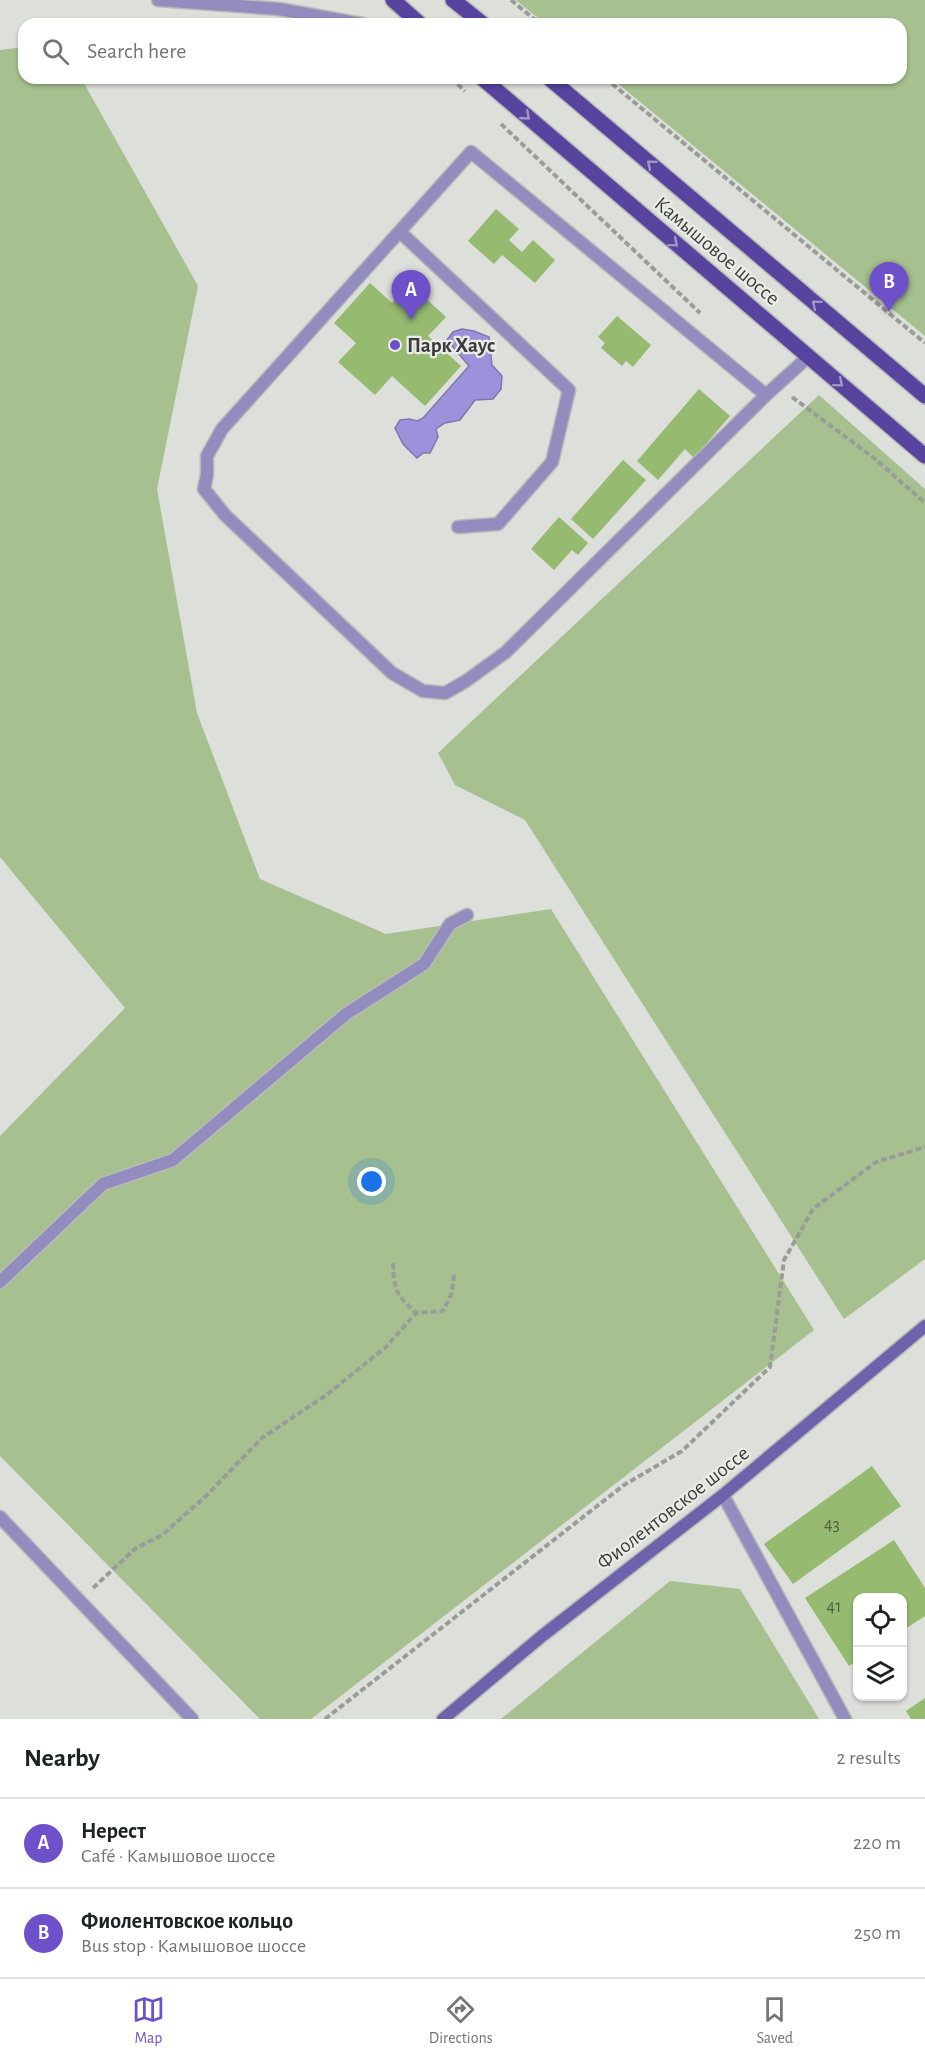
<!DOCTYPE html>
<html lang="en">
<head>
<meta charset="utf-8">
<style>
	:root { --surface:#fff; --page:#f6f6f6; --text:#202124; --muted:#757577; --line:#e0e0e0; --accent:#6e50ca }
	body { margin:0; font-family:"Alegreya Sans",sans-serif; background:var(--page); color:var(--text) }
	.controls { position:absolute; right:18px; bottom:18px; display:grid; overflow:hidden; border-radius:12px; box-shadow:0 2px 4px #0004 }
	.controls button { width:54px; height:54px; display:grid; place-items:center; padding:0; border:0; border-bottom:2px solid var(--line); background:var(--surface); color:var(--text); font:30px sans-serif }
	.you { position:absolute; left:372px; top:1182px; width:21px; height:21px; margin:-15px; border:4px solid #fff; border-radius:50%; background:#1a73e8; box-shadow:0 0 0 9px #1a73e833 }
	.badge { display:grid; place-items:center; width:39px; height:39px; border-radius:50%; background:var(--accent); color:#fff; font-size:20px; font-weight:700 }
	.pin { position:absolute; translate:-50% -50px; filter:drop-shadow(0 2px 3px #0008) }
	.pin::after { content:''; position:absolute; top:32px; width:21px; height:18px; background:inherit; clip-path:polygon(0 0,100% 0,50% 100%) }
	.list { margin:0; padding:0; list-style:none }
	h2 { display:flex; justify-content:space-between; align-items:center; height:78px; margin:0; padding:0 24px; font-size:26px }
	h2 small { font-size:20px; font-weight:400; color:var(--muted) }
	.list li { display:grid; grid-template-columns:39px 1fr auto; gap:18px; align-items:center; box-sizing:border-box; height:90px; padding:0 24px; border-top:2px solid var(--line) }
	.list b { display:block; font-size:22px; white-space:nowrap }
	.list p { margin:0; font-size:20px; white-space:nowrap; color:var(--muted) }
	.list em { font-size:20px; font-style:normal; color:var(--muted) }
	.icon { flex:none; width:33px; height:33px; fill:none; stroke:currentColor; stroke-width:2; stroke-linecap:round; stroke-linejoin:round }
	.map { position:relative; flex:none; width:925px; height:1719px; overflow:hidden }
	.search { position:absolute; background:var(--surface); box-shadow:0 2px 4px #0004; left:18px; right:18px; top:18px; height:66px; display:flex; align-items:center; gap:15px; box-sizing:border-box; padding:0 21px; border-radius:18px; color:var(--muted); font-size:22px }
	.sheet { height:258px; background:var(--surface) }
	nav { display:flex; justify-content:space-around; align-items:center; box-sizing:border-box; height:84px; border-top:2px solid var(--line); background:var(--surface); font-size:16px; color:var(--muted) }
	nav a { display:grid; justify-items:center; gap:3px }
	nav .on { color:var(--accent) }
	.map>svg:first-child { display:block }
</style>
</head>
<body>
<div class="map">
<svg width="925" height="1719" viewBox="0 0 925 1719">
	<rect width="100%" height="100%" fill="#dcdfda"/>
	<g fill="#a6c08f">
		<polygon points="516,0 925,0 925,336 611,78 901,78 901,24 545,24"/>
		<polygon points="24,47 24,78 81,78 198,286 157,489 197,713 260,879 386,934 551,909 814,1330 311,1719 260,1719 0,1456 0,1136 125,1008 0,857 0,50"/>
		<polygon points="819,395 925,489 925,1259 844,1319 525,820 455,785 438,753"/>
		<polygon points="670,1581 740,1589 819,1719 501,1719"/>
	</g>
	<polygon fill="#9c92dc" stroke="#7f78ac" stroke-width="1.5" points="462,329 474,331 489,337 492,365 502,376 501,389 493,399 475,400 460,420 445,423 436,429 438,437 430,453 423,453 417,458 403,444 395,428 400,420 410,419 417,421 423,418 469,366 447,340 453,332"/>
	<g fill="#95ba70">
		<polygon points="496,209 519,229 509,240 522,252 533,240 555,260 535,283 502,255 494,264 468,241"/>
		<polygon points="370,283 392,303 410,284 446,317 428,336 461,366 425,406 392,376 375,395 338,362 356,343 334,323"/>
		<polygon points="617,316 651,345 633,367 626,361 622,366 601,348 605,343 598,337"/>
		<polygon points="699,389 730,416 694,458 685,449 658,480 637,461"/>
		<polygon points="623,460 646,480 593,539 571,519"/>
		<polygon points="559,517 588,543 578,555 572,550 554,570 531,549"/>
		<polygon points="872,1466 901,1506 793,1584 764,1544"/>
		<polygon points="894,1540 925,1588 925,1616 902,1631 902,1598 858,1598 858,1660 849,1666 805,1598"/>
		<polygon points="925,1698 925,1719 911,1719 906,1711"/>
	</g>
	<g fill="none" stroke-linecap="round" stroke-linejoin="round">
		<g stroke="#b9bbb7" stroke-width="15">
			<g id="service">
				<polyline points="158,0 279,9 362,24"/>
				<polyline points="400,232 569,390 552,462 498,524 458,527"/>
				<polyline points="766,395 471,152 222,429 207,456 207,475 204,489 225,515 392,673 423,691 445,693 466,681 506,652 766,395 808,357"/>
				<polyline points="0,1282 103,1184 173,1160 346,1014 424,964 450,924 467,915"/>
				<polyline points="0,1517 192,1719"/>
			</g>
		</g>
		<g stroke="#b9bbb7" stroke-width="15">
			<polyline id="minor" points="723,1495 845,1719"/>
		</g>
		<g stroke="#b9bbb7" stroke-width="15">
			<polyline id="secondary" points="443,1719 542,1636 723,1495 925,1326"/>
		</g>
		<g stroke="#b9bbb7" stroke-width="18">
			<g id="primary">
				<polyline points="393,0 420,24"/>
				<polyline points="453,0 483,24"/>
				<polyline points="482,78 925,456"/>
				<polyline points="549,78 925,396"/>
			</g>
		</g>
		<g stroke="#999c98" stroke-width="4" stroke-dasharray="6 3" stroke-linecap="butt">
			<polyline points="511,0 540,24"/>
			<polyline points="451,78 465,91"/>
			<polyline points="605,78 925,343"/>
			<polyline points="501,124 700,313"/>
			<polyline points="792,397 874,458 925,503"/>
			<path d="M393 1263C394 1291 396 1294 416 1313"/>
			<polyline points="93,1588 136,1548 162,1535 207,1495 262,1438 325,1396 386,1347 416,1313 443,1311 452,1293 454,1275"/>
			<polyline points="325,1719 624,1485 682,1451 770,1367 784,1260 813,1209 876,1162 925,1147"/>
		</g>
		<use href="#service" stroke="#928cbf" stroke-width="12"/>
		<use href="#minor" stroke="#928cbf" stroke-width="12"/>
		<use href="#secondary" stroke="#6f62ad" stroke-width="12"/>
		<use href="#primary" stroke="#58439e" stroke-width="15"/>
	</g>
	<defs><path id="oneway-chevron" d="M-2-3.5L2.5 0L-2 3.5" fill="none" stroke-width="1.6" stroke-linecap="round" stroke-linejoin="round" transform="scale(1.5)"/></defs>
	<g stroke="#a098c2">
		<use href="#oneway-chevron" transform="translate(526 116) rotate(41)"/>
		<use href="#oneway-chevron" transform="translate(651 164) rotate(-140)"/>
		<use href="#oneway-chevron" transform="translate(674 243) rotate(40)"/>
		<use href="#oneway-chevron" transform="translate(816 304) rotate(-140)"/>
		<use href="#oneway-chevron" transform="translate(839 383) rotate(40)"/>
	</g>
	<circle fill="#6e50ca" stroke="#e9ece7" stroke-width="2" cx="395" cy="345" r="6"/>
	<g text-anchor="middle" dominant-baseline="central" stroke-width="4.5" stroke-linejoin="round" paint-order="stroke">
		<g font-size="18" fill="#525c48">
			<text x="832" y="1525">43</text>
			<text x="834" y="1607">41</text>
		</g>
		<g font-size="21" fill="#3c3d3b" stroke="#e9ece7">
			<text transform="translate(717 251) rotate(40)">Камышовое шоссе</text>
			<text transform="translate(673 1508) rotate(-38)">Фиолентовское шоссе</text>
		</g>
		<g font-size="21" font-weight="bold" fill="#3c3d3b" stroke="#e9ece7" text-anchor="start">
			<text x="407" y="345">Парк Хаус</text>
		</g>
	</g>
</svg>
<div class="controls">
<button><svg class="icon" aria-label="locate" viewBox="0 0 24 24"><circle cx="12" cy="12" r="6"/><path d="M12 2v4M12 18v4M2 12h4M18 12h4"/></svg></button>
<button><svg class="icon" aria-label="layers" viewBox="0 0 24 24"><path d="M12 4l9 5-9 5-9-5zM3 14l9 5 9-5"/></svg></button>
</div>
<div class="you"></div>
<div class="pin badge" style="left:411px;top:320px">A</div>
<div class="pin badge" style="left:889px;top:312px">B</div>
<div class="search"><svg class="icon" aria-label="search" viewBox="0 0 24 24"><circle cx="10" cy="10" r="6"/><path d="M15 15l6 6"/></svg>Search here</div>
</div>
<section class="sheet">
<h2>Nearby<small>2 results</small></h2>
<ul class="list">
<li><span class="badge">A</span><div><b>Нерест</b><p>Café · Камышовое шоссе</p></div><em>220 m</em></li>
<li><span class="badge">B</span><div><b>Фиолентовское кольцо</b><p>Bus stop · Камышовое шоссе</p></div><em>250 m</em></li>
</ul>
</section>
<nav>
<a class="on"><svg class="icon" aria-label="map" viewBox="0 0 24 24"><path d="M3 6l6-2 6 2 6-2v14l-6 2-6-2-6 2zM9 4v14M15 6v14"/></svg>Map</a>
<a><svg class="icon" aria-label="directions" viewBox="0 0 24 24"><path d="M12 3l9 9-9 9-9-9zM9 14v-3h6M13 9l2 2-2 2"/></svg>Directions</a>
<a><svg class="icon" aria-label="saved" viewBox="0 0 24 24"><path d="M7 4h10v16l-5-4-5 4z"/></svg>Saved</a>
</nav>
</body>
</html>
